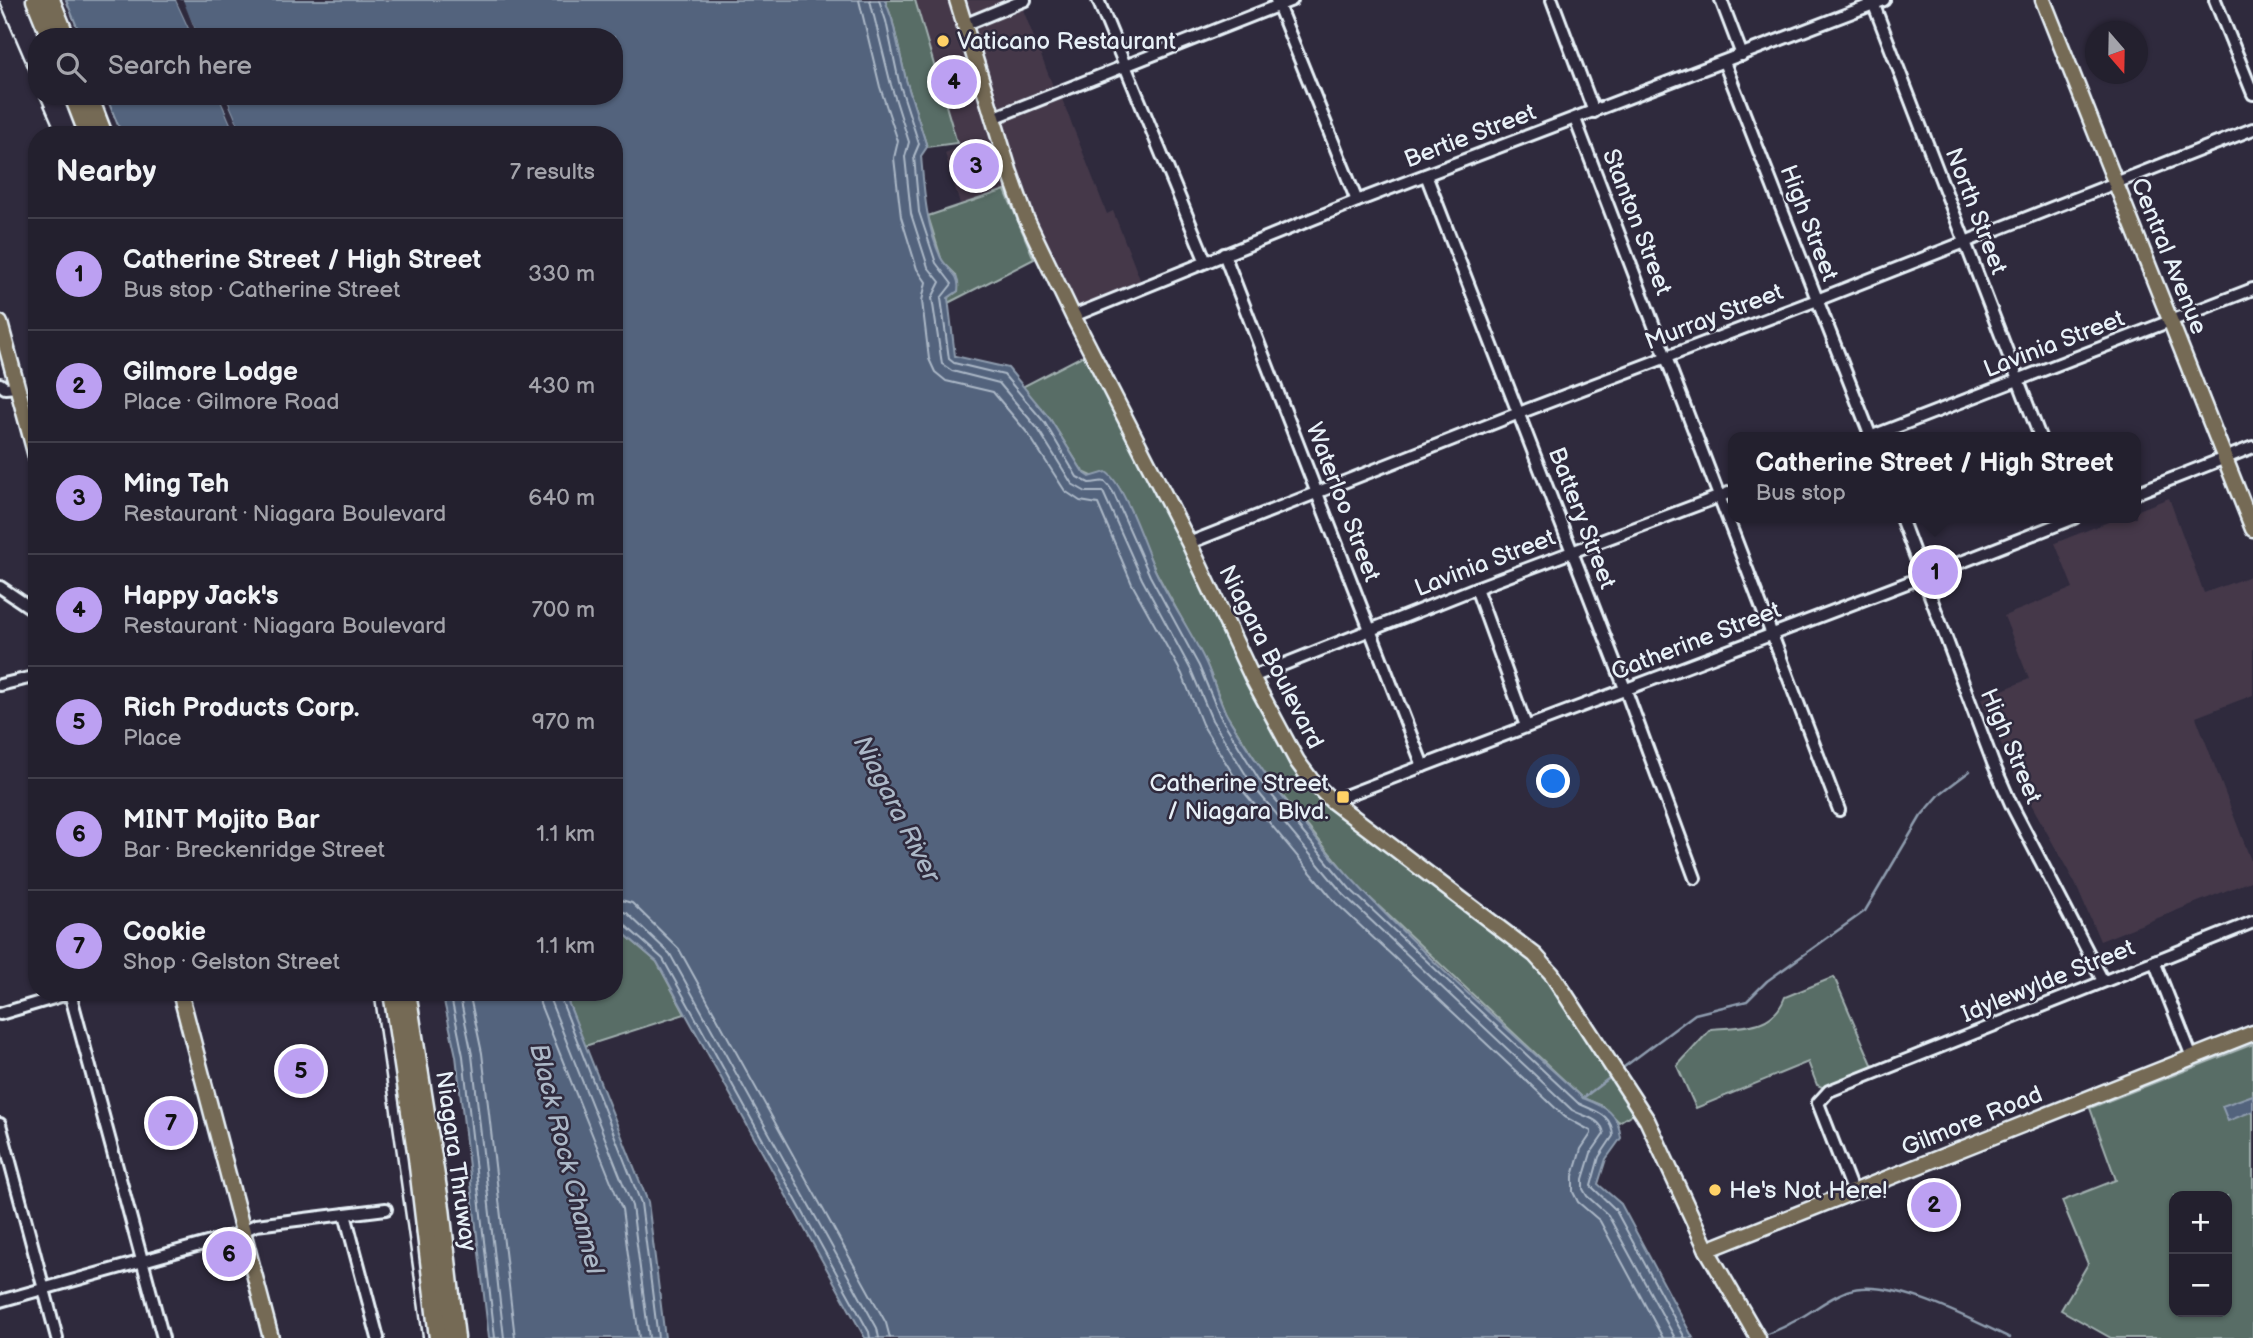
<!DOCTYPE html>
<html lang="en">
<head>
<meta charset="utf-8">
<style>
	:root { --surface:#23202e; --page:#2b2836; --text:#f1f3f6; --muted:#a3a3aa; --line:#403e4a; --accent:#bca0f2 }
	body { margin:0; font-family:"Balsamiq Sans",sans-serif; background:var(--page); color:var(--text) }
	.controls { position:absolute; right:21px; bottom:21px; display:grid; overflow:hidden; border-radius:14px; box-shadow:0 2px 5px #0004 }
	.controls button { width:63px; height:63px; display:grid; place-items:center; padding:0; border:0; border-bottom:2px solid var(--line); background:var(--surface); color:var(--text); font:35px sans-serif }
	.compass { position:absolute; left:2085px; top:21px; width:63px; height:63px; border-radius:50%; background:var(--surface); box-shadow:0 2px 5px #0004; rotate:160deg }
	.you { position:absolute; left:1554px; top:782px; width:24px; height:24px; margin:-18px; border:5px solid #fff; border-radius:50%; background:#1a73e8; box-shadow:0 0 0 10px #1a73e833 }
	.badge { display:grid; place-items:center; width:46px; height:46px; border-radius:50%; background:var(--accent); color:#111; font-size:23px; font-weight:700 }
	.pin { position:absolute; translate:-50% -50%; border:4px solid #fff; box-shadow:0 2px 7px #0006 }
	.popup { position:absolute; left:1728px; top:432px; width:413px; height:91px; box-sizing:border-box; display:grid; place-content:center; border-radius:14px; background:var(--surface); filter:drop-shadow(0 2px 5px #0005); font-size:23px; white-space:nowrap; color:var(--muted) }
	.popup b { font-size:26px; color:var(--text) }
	.popup::after { content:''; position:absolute; left:50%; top:100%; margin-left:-14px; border:14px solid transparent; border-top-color:var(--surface) }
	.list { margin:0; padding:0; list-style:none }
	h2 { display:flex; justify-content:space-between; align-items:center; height:91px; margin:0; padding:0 28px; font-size:30px }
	h2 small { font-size:23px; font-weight:400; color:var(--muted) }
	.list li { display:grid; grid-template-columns:46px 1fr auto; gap:21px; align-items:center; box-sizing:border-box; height:112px; padding:0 28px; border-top:2px solid var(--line) }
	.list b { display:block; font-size:26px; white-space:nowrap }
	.list p { margin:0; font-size:23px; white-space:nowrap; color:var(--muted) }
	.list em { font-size:23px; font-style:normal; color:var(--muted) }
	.icon { flex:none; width:38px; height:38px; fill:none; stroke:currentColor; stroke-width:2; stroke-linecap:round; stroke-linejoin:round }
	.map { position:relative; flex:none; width:2253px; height:1338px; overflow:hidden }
	.search { position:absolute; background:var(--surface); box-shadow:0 2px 5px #0004; left:28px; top:28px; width:595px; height:77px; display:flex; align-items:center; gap:18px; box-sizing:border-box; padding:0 24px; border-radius:28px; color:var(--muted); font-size:26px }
	.panel { position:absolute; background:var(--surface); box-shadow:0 2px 5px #0004; left:28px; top:126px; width:595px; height:875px; border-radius:28px }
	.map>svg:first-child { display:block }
</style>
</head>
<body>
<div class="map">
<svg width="2253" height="1338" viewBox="0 0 2253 1338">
	<rect width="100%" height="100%" fill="#2f2a3d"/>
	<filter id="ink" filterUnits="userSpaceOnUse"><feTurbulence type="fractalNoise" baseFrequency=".0143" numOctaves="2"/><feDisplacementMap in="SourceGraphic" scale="14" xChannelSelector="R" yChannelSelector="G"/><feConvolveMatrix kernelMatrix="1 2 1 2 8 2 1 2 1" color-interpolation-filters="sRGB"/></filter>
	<g filter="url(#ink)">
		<g fill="#44394a">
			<polygon points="915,0 1025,0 1020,2 1058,99 1062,99 1107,214 1113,211 1143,287 1073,316 1015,188 960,204 945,153 959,147"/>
			<polygon points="2169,498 2204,593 2253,575 2253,695 2196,717 2253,866 2253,880 2100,941 2075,883 2015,775 1981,699 2029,679 2004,616 2073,588 2055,543 2118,518 2136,518 2136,511"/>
		</g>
		<g fill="#596d66" stroke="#a0afaf" stroke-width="2" fill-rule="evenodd">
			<polygon points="885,0 915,0 957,143 927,147 906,80 892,19"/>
			<polygon points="1005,190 1034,259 948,303 948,298 958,291 956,275 942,261 928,216"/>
			<path d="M1086 354C1120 420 1157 486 1190 553 1229 633 1258 717 1309 791L1528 956 1545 975 1635 1112 1619 1122 1603 1106 1583 1098 1355 884 1266 776 1226 714 1206 663 1156 572 1119 488 1083 472 1050 419 1022 387Z"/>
			<polygon points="614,920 621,931 657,962 685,1014 585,1046 564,992 614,992"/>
			<path d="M1834 977 1875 1071 1832 1091 1817 1085 1808 1062 1696 1108 1677 1066 1711 1029C1741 1026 1773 1030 1785 997Z"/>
			<path d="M2253 1044V1338H2111L2061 1310 2088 1264 2062 1201 2116 1180 2090 1108ZM2174 1196H2227V1312H2174Z"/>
		</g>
		<g fill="#52637d" stroke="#8e9cae" stroke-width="2">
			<polygon points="66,0 176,0 193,37 81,37"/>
			<path d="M181 0H885L892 19 906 80 927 147 921 156C924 190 926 226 941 258 948 271 961 274 958 291L948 298 955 356 1008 368 1050 419 1083 472 1090 477 1106 472C1124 483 1145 548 1155 570 1170 602 1191 631 1206 663 1214 680 1218 700 1228 717 1317 867 1456 981 1583 1098 1606 1107 1618 1112 1621 1138L1606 1159 1598 1184 1621 1204 1693 1338H865L657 962 621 931 614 920V135H242L225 96H614V37H198Z"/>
			<polygon points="106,96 219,96 236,135 122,135"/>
			<polygon points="442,992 564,992 648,1202 665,1338 489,1338 456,1056"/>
			<polygon points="2253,1095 2253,1111 2228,1121 2222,1106"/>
		</g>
		<g fill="#2f2a3d">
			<polygon points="176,0 183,0 198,37 193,37"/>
			<polygon points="219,96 225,96 242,135 236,135"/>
		</g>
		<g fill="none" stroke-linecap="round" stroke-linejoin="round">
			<g stroke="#acb8c7" stroke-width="2">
				<polyline points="859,0 880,87 898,141 894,158 901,217 917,269 926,282 922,301 929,359 935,372 946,381 993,392 1029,435 1065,491 1080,501 1098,504 1132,584 1182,674 1202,724 1244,792 1336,903 1565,1117 1591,1131 1591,1134 1581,1149 1573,1176 1573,1192 1578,1202 1600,1221 1663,1338"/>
				<path d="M870 0 891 85 909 142 905 157 911 214 928 267 940 282 932 298 942 364 952 371 999 383 1038 429 1072 484 1086 492H1103L1142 579 1191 670 1212 720 1253 786 1344 895 1572 1110C1584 1117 1602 1118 1604 1134L1591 1153 1583 1179V1189L1587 1196 1608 1215 1675 1338"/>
				<path d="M879 0 886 21 899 82 919 144 914 156 919 212 936 263 952 284 941 298 949 359 954 363 1004 375 1045 423 1077 477 1089 483C1105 482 1103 477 1113 492L1150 576 1199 666 1220 716 1260 781 1350 889 1578 1103C1595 1112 1612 1113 1613 1136L1599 1157 1591 1186 1615 1209 1685 1338"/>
				<polyline points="614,898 632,903 679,949 886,1323 890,1338"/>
				<polyline points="614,909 627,913 670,954 877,1328 879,1338"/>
				<polyline points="614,918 622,920 627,927 663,959 869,1332 870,1338"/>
				<polyline points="450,992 463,1056 495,1338"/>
				<polyline points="459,992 472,1055 504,1338"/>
				<polyline points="469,992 482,1053 515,1338"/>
				<polyline points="539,992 540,1004 622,1209 639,1338"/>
				<polyline points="549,992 550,1000 632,1206 649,1338"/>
				<polyline points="558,992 641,1203 658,1338"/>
			</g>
			<g stroke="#8e9cae" stroke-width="2.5">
				<polyline points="1620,1070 1695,1014 1747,1001 1767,981 1865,911 1921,816 1941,793 1970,771"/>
				<polyline points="1583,1098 1612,1076"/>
				<path d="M1762 1336C1771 1332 1782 1329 1791 1323 1811 1313 1826 1299 1847 1291 1888 1275 1972 1320 2010 1338"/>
			</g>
			<g stroke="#e8f1f8" stroke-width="16">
				<g id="minor">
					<polyline points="1098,0 1206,262"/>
					<polyline points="1276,0 1357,201"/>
					<polyline points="1552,0 1594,112"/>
					<polyline points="1721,0 1742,55"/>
					<polyline points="1872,0 2040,437"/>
					<polyline points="2215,0 2253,94"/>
					<polyline points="964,25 1025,0"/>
					<polyline points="1724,62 1871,437"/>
					<polyline points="993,118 1292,0"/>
					<polyline points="1575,119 1839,810"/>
					<polyline points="1426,175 1626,691 1695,878"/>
					<polyline points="1224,254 1423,766"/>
					<polyline points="1073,316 1357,201 1884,0"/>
					<polyline points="0,384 5,388 17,387"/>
					<polyline points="1870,437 2253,289"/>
					<polyline points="2136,493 2253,447"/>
					<polyline points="1901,518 1993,763 2011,804 2103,981"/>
					<polyline points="1189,543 1519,413 1817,300 2253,129"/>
					<polyline points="0,587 37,612"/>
					<polyline points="1476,588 1526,726"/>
					<polyline points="1252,677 1476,588 1734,491"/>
					<polyline points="0,685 37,676"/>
					<path d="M1332 801C1579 705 1828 616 2074 518"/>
					<polyline points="2157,960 2154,961 2192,1057"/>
					<polyline points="70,993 163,1338"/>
					<polyline points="0,1014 74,992"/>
					<polyline points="0,1124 57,1338"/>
					<polyline points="1853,1193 1818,1103 1829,1091 2253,922"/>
					<polyline points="345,1214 378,1338"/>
					<polyline points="0,1301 232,1236 256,1225 386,1209"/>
				</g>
			</g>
			<g stroke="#e8f1f8" stroke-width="19">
				<g id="major">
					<polyline points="957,0 1009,170 1026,218 1073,316 1189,543 1252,677 1297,761 1311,780 1332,801 1535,955 1552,974 1647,1120 1707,1250 1758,1338"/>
					<polyline points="2043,0 2253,529"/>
					<polyline points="0,323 37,460"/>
					<polyline points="180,992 271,1338"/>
					<polyline points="1707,1250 2253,1033"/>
				</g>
			</g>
			<g stroke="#e8f1f8" stroke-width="23">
				<g id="highway">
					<polyline points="36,0 51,37"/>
					<polyline points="50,0 65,37"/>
					<polyline points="74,96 89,135"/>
					<polyline points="88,96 103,135"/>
					<polyline points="393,992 418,1158 439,1338"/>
					<polyline points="406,992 440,1208 455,1338"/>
				</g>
			</g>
			<use href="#minor" stroke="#2f2a3d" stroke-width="10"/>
			<use href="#major" stroke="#756a55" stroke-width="14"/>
			<use href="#highway" stroke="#756a55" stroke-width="18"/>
			<g stroke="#e8f1f8" stroke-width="2.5">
				<polyline points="0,2 37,88"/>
				<polyline points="40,96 57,135"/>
				<polyline points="374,992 423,1338"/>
			</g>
		</g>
	</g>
	<g fill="#ffd166" stroke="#2f2a3d" stroke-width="2.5">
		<circle cx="943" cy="41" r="7"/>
		<rect x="1336" y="790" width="14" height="14" rx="3.5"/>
		<circle cx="1715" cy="1190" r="7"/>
	</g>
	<g text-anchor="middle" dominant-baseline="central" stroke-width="5" stroke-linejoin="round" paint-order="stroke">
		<g font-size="24" fill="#e8f1f8" stroke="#2f2a3d" text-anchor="start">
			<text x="957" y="41">Vaticano Restaurant</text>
			<text x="1329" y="783" text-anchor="end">Catherine Street<tspan x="1329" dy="28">/ Niagara Blvd.</tspan></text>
			<text x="1729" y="1190">He's Not Here!</text>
		</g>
		<g font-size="24" fill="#e8f1f8" stroke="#2f2a3d">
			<text transform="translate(1470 136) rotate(-21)">Bertie Street</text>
			<text transform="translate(1976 211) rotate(69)">North Street</text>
			<text transform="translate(1637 222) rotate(69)">Stanton Street</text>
			<text transform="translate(1809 223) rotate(69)">High Street</text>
			<text transform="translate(2169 256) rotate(68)">Central Avenue</text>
			<text transform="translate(1714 317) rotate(-21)">Murray Street</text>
			<text transform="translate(2054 344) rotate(-21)">Lavinia Street</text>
			<text transform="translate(1343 502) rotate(69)">Waterloo Street</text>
			<text transform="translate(1582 518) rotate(69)">Battery Street</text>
			<text transform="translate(1485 563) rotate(-21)">Lavinia Street</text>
			<text transform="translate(1696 641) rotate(-21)">Catherine Street</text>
			<text transform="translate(1271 657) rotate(63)">Niagara Boulevard</text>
			<text transform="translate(2011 746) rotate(67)">High Street</text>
			<text transform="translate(2048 981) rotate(-22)">Idylewylde Street</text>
			<text transform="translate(1972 1121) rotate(-22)">Gilmore Road</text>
			<text transform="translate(456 1161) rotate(82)">Niagara Thruway</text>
		</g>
		<g font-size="26" font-style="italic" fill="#acb8c7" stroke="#2f2a3d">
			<text transform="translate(896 809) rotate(63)">Niagara River</text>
			<text transform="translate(566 1159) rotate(76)">Black Rock Channel</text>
		</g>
	</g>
</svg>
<div class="controls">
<button>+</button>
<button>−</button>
</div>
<svg class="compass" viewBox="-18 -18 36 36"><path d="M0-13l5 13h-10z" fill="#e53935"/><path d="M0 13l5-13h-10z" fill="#a3a3aa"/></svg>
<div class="you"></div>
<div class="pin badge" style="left:1935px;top:572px">1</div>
<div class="popup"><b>Catherine Street / High Street</b>Bus stop</div>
<div class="pin badge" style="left:1934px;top:1205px">2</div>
<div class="pin badge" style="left:976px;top:166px">3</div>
<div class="pin badge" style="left:954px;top:82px">4</div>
<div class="pin badge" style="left:301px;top:1071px">5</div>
<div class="pin badge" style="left:229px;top:1254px">6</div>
<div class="pin badge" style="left:171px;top:1123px">7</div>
<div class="search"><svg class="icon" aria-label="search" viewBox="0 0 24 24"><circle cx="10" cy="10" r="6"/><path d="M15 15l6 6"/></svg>Search here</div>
<section class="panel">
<h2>Nearby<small>7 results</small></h2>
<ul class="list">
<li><span class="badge">1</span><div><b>Catherine Street / High Street</b><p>Bus stop · Catherine Street</p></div><em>330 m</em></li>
<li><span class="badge">2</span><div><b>Gilmore Lodge</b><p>Place · Gilmore Road</p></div><em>430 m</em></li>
<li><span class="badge">3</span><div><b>Ming Teh</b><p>Restaurant · Niagara Boulevard</p></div><em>640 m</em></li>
<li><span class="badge">4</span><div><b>Happy Jack's</b><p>Restaurant · Niagara Boulevard</p></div><em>700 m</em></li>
<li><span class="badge">5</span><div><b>Rich Products Corp.</b><p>Place</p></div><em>970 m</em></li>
<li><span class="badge">6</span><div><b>MINT Mojito Bar</b><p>Bar · Breckenridge Street</p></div><em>1.1 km</em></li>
<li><span class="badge">7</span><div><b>Cookie</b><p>Shop · Gelston Street</p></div><em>1.1 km</em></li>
</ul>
</section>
</div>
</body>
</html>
